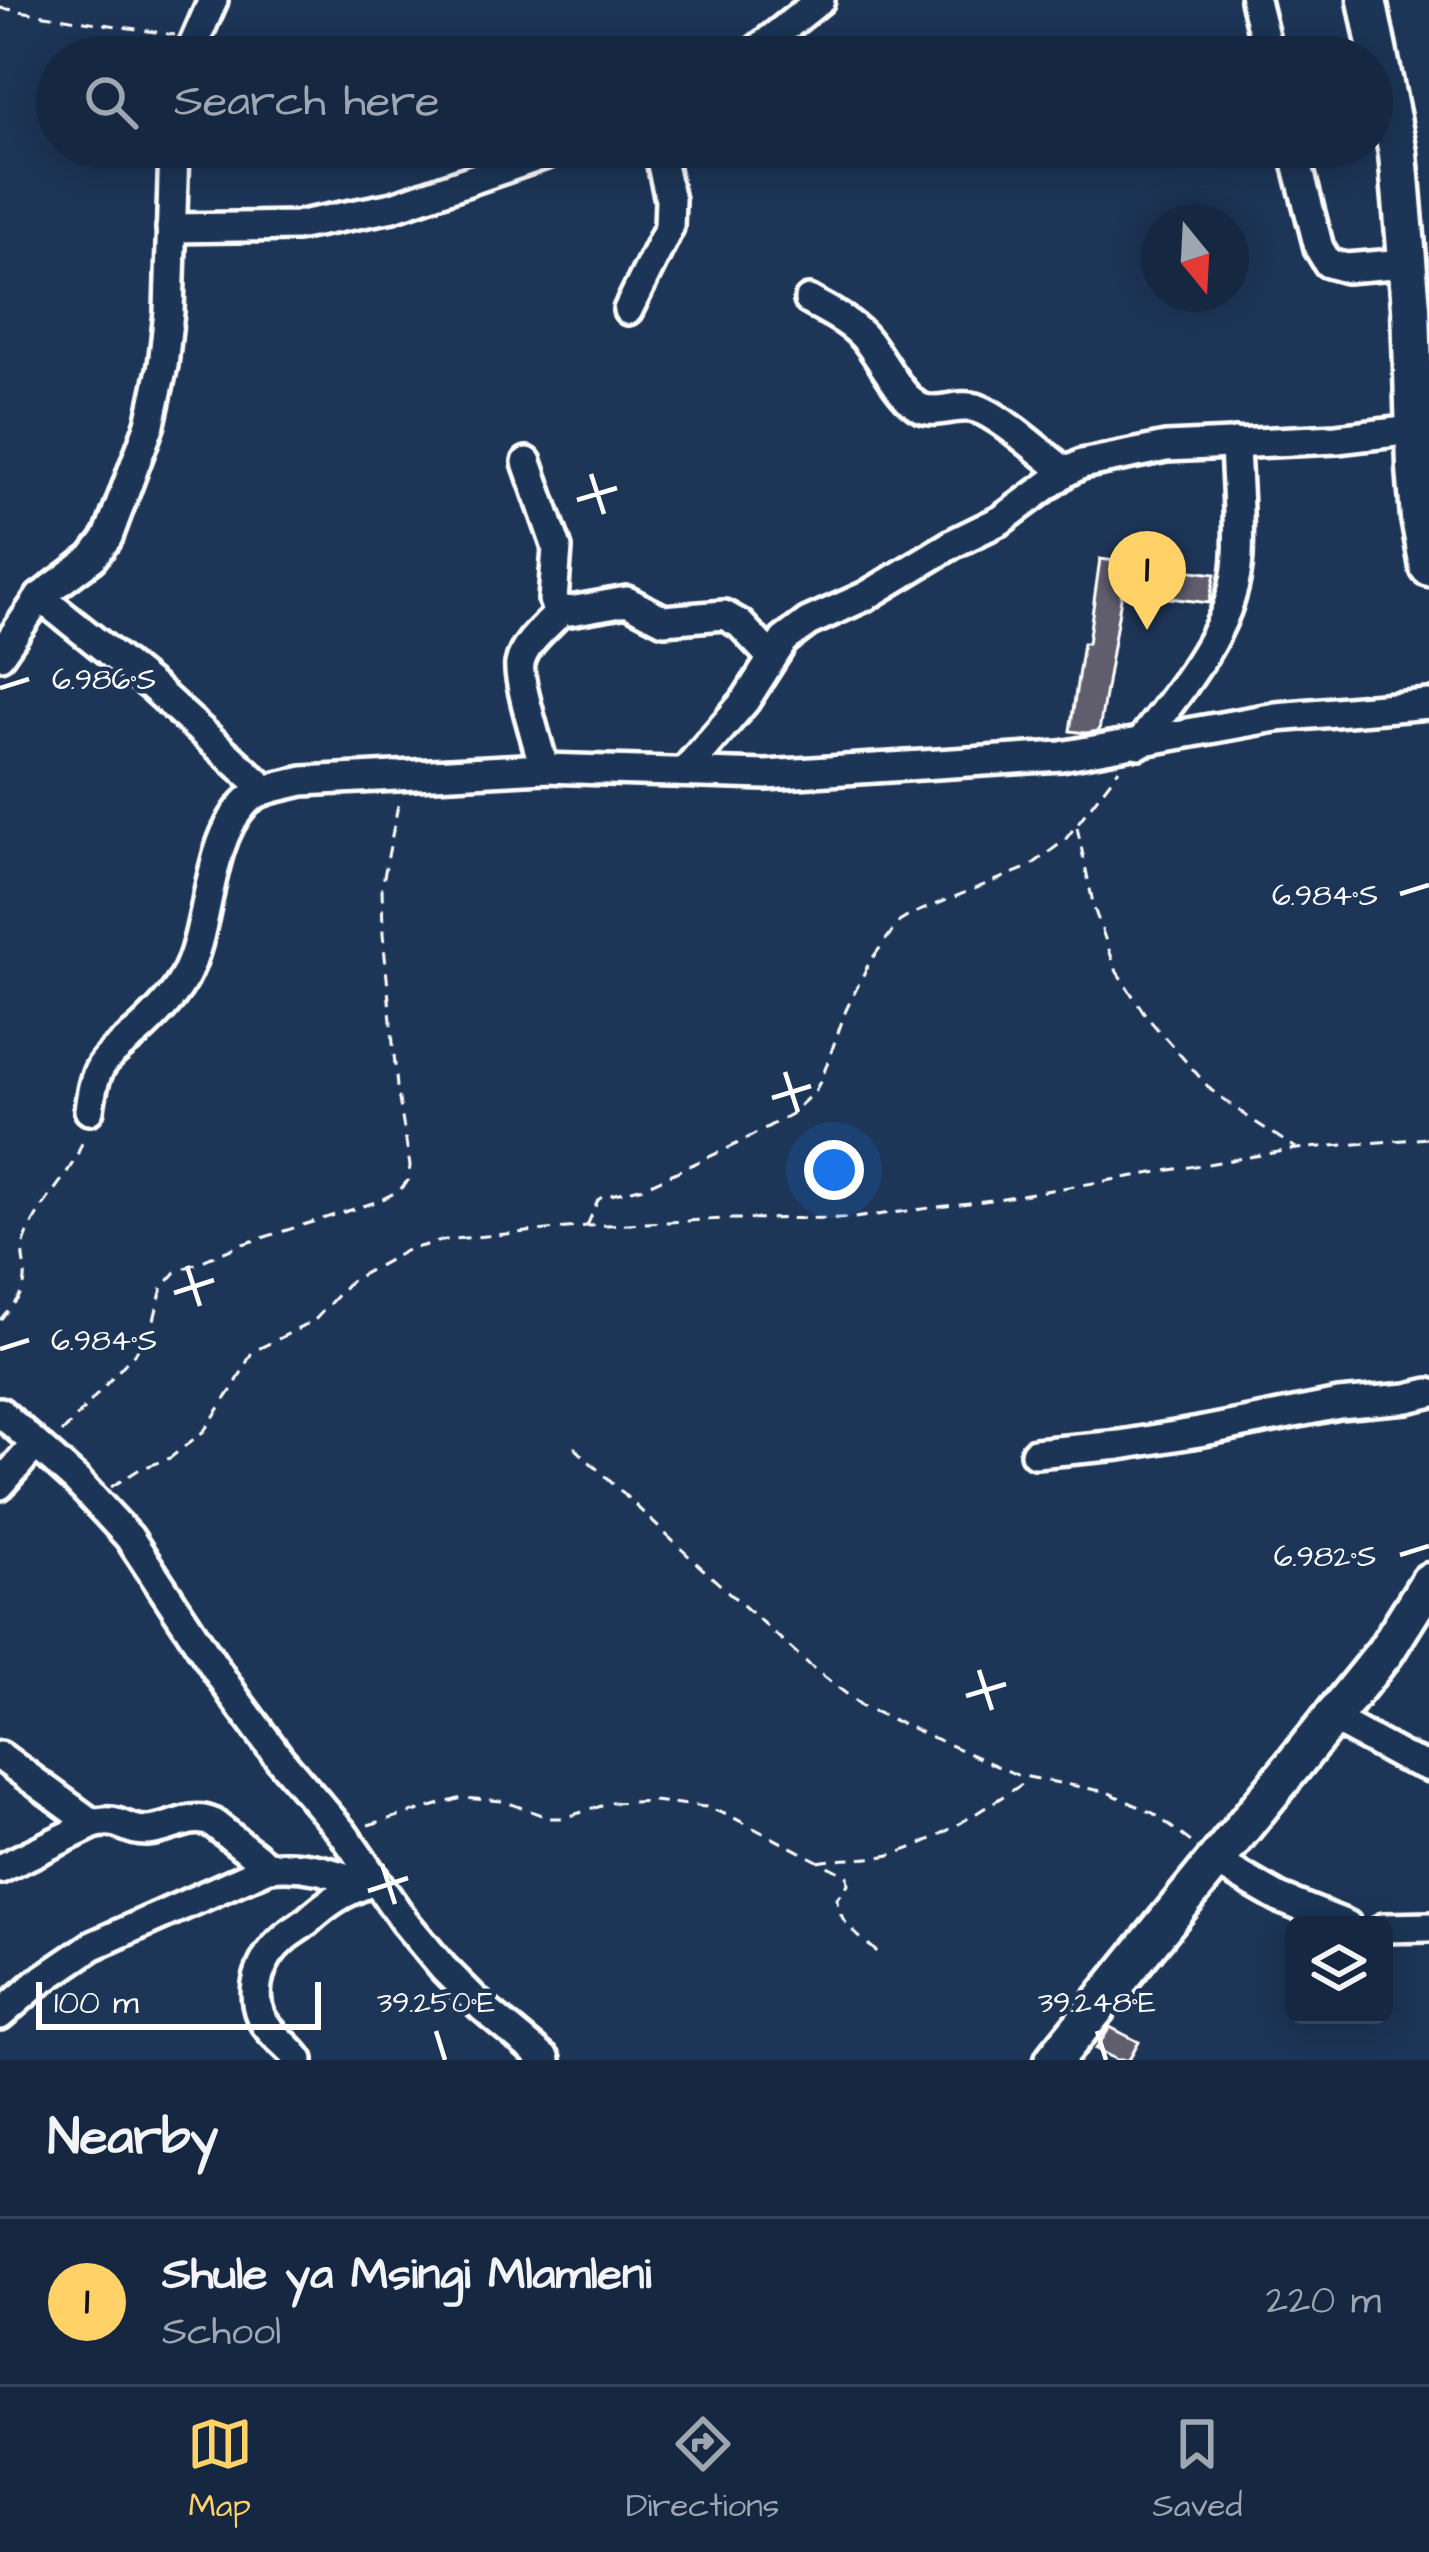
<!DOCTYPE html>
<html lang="en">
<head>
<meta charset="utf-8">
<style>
	:root { --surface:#162841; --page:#1f3048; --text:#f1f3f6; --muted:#9ea6b1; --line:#35445a; --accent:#ffd166 }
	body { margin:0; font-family:"Architects Daughter",sans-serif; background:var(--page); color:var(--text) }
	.controls { position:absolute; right:36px; bottom:36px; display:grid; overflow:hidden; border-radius:18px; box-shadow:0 6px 30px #0003 }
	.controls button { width:108px; height:108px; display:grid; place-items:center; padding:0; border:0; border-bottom:3px solid var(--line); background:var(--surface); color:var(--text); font:60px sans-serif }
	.compass { position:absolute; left:1141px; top:204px; width:108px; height:108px; border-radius:50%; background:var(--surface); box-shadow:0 6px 30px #0003; rotate:162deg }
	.scale { position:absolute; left:36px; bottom:30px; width:285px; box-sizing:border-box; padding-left:12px; border:6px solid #fff; border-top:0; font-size:33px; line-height:42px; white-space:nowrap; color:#fff; -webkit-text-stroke:9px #1d3557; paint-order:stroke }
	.you { position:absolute; left:834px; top:1170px; width:42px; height:42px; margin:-30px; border:9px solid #fff; border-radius:50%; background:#1a73e8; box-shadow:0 0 0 18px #1a73e833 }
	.badge { display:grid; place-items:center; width:78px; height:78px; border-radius:50%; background:var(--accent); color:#111; font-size:39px; font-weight:700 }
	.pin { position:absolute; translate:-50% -99px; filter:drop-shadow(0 3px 6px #0008) }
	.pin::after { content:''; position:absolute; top:63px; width:42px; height:36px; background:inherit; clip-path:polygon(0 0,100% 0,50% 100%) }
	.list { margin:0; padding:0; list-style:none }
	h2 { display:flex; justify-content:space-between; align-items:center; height:156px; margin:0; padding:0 48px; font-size:51px }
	h2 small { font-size:39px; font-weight:400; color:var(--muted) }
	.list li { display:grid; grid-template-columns:78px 1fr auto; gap:36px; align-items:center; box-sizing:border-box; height:168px; padding:0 48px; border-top:3px solid var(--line) }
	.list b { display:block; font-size:45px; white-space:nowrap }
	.list p { margin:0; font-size:39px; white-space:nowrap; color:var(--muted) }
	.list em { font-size:39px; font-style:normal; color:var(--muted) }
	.icon { flex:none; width:66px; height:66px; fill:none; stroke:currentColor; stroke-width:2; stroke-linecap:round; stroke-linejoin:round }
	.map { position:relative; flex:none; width:1429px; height:2060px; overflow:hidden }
	.search { position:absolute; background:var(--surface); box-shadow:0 6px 30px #0003; left:36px; right:36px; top:36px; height:132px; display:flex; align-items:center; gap:30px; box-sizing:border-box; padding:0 42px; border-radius:66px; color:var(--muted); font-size:45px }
	.sheet { height:324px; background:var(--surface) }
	nav { display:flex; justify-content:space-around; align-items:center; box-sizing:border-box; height:168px; border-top:3px solid var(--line); background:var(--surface); font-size:33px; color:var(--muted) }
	nav a { display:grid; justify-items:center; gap:6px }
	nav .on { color:var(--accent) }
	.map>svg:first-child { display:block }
</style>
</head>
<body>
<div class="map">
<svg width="1429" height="2060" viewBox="0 0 1429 2060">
	<rect width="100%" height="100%" fill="#1d3557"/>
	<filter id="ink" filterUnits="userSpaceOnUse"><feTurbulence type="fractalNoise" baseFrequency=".00833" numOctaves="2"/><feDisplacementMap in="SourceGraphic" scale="24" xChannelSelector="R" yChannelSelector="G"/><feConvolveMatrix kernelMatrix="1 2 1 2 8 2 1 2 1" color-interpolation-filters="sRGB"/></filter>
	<g filter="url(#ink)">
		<g fill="#615d6d" stroke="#fff" stroke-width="3">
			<polygon points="1100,559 1215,574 1209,603 1122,592 1099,731 1086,733 1070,731 1083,643 1088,643"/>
			<polygon points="1110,2027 1139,2042 1129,2060 1117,2060 1096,2049"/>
		</g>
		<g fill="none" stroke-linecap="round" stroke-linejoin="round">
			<g stroke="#fff" stroke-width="36">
				<g id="minor">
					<polyline points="1255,0 1269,57"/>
					<polyline points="188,57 213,0"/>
					<polyline points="748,57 820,0"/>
					<polyline points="1293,147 1319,248 1328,263 1346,268 1406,263"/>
					<polyline points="171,228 296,226 393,207 566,147"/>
					<path d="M809 300C828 311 848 320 863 336 880 354 900 399 921 408 938 415 957 403 976 408 1000 415 1044 456 1066 472"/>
					<polyline points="628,310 669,227 670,200 658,147"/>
					<polyline points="527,462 557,548 553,600 556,608 570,611 627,601 664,620 724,615 740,624 771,657"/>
					<polyline points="40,597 154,688 266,790"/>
					<polyline points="0,655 40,597 92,558 108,537 150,424 163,365 169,312 174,147"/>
					<path d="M1139 744C1180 689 1235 628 1238 556 1240 519 1236 480 1235 443"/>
					<path d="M544 768C539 748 517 679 520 664 524 643 547 626 561 611"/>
					<polyline points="684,772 745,701 784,640 808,622 866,596 954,543 1001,520 1066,472 1082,464 1166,447 1337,439 1413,430"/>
					<path d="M89 1110C91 1096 93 1079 101 1066 111 1051 129 1040 142 1028 157 1014 174 996 184 978 211 929 205 847 244 804 258 788 283 786 303 781L544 768 766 775 1061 756 1276 717 1429 704"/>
					<polyline points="0,1412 77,1481 129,1537 235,1698 280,1759 343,1833 404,1921 443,1968 482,2007 546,2060"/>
					<polyline points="1035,1453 1120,1445 1199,1432 1339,1404 1407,1398 1429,1393"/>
					<polyline points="0,1485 35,1445"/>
					<polyline points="1331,1718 1403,1757 1429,1767"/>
					<polyline points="0,1756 93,1824"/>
					<polyline points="1216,1862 1279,1898 1347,1925"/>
					<path d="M0 1869 93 1824C122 1816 123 1832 148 1831 171 1830 190 1812 213 1823L269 1867"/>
					<polyline points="1384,1928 1429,1927"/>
					<path d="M0 2015 36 1984 92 1946 269 1867C304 1863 332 1872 365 1884"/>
					<path d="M299 2060C288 2044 269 2034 261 2017 249 1989 261 1958 283 1939 290 1932 299 1928 306 1922 329 1901 342 1893 371 1882"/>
				</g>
			</g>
			<g stroke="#fff" stroke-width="45">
				<g id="major">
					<polyline points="1367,0 1398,153 1411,307 1416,467 1420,518 1429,567"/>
					<polyline points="1054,2060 1385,1652 1429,1582"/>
				</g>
			</g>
			<g stroke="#fff" stroke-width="3" stroke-dasharray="12 9" stroke-linecap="butt">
				<polyline points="0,8 175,35"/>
				<polyline points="1077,827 1094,908 1117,972 1147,1017 1211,1090 1252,1120 1296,1148"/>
				<polyline points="587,1226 598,1200 602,1197 644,1187 739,1143 791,1114 815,1091 822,1078 846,1010 869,963 899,922 912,914 1029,867 1065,840 1119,769"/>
				<path d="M0 1320C12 1304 27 1295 25 1272 24 1262 21 1253 24 1244 36 1203 74 1176 84 1136"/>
				<polyline points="62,1433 141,1346 154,1320 162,1288 176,1272 243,1244 379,1201 400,1190 408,1180 410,1166 397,1087 383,934 382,887 399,800"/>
				<polyline points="574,1447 695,1562 813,1668 862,1706 1017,1775 1107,1792 1153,1813 1191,1842"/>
				<polyline points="111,1487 140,1469 170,1458 204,1431 235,1385 252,1352 314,1321 350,1281 407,1250 445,1240 587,1226 725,1219 854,1218 991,1200 1297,1149 1429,1138"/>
				<path d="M368 1825 462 1798 503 1801 550 1818H563L611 1803 653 1801 706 1807 730 1816 847 1876 848 1884 837 1898C838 1925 863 1939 882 1956"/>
				<path d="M818 1862C840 1858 863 1860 885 1856 933 1846 987 1805 1029 1780"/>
			</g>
			<use href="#minor" stroke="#1d3557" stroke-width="27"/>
			<use href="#major" stroke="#1d3557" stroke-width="36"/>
		</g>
	</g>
	<path fill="none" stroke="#fff" stroke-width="4.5" d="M591 474 604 514M577 500 617 488M0 688 29 679M1400 894 1429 885M785 1072 798 1112M772 1098 811 1086M187 1266 200 1306M174 1293 214 1280M0 1349 29 1340M1400 1555 1429 1546M979 1670 992 1710M966 1696 1006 1684M382 1864 395 1904M368 1891 408 1878M436 2031 445 2060M1097 2031 1106 2060"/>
	<g font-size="30" text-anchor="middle" fill="#fff" stroke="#1d3557" stroke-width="9" stroke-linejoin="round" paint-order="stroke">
		<text x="104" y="689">6.986°S</text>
		<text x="1325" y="905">6.984°S</text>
		<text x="104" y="1350">6.984°S</text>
		<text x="1325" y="1566">6.982°S</text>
		<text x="1097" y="2012">39.248°E</text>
		<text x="436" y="2012">39.250°E</text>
	</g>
</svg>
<div class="controls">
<button><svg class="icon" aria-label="layers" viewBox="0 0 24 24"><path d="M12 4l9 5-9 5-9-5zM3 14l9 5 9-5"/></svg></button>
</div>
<svg class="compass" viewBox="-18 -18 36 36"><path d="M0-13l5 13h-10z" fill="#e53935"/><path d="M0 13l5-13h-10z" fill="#9ea6b1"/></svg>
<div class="scale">100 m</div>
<div class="you"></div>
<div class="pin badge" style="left:1147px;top:630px">1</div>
<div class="search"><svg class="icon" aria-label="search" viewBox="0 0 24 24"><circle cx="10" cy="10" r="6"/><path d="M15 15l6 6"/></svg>Search here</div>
</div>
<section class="sheet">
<h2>Nearby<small></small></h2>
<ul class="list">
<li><span class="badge">1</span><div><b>Shule ya Msingi Mlamleni</b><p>School</p></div><em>220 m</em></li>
</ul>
</section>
<nav>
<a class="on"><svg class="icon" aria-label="map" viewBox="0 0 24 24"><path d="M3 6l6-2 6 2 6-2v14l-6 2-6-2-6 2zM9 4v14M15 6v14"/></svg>Map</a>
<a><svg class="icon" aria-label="directions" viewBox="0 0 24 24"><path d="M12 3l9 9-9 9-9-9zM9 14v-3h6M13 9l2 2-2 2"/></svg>Directions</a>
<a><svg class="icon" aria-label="saved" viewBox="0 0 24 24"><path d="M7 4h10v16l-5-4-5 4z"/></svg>Saved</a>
</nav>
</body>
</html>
